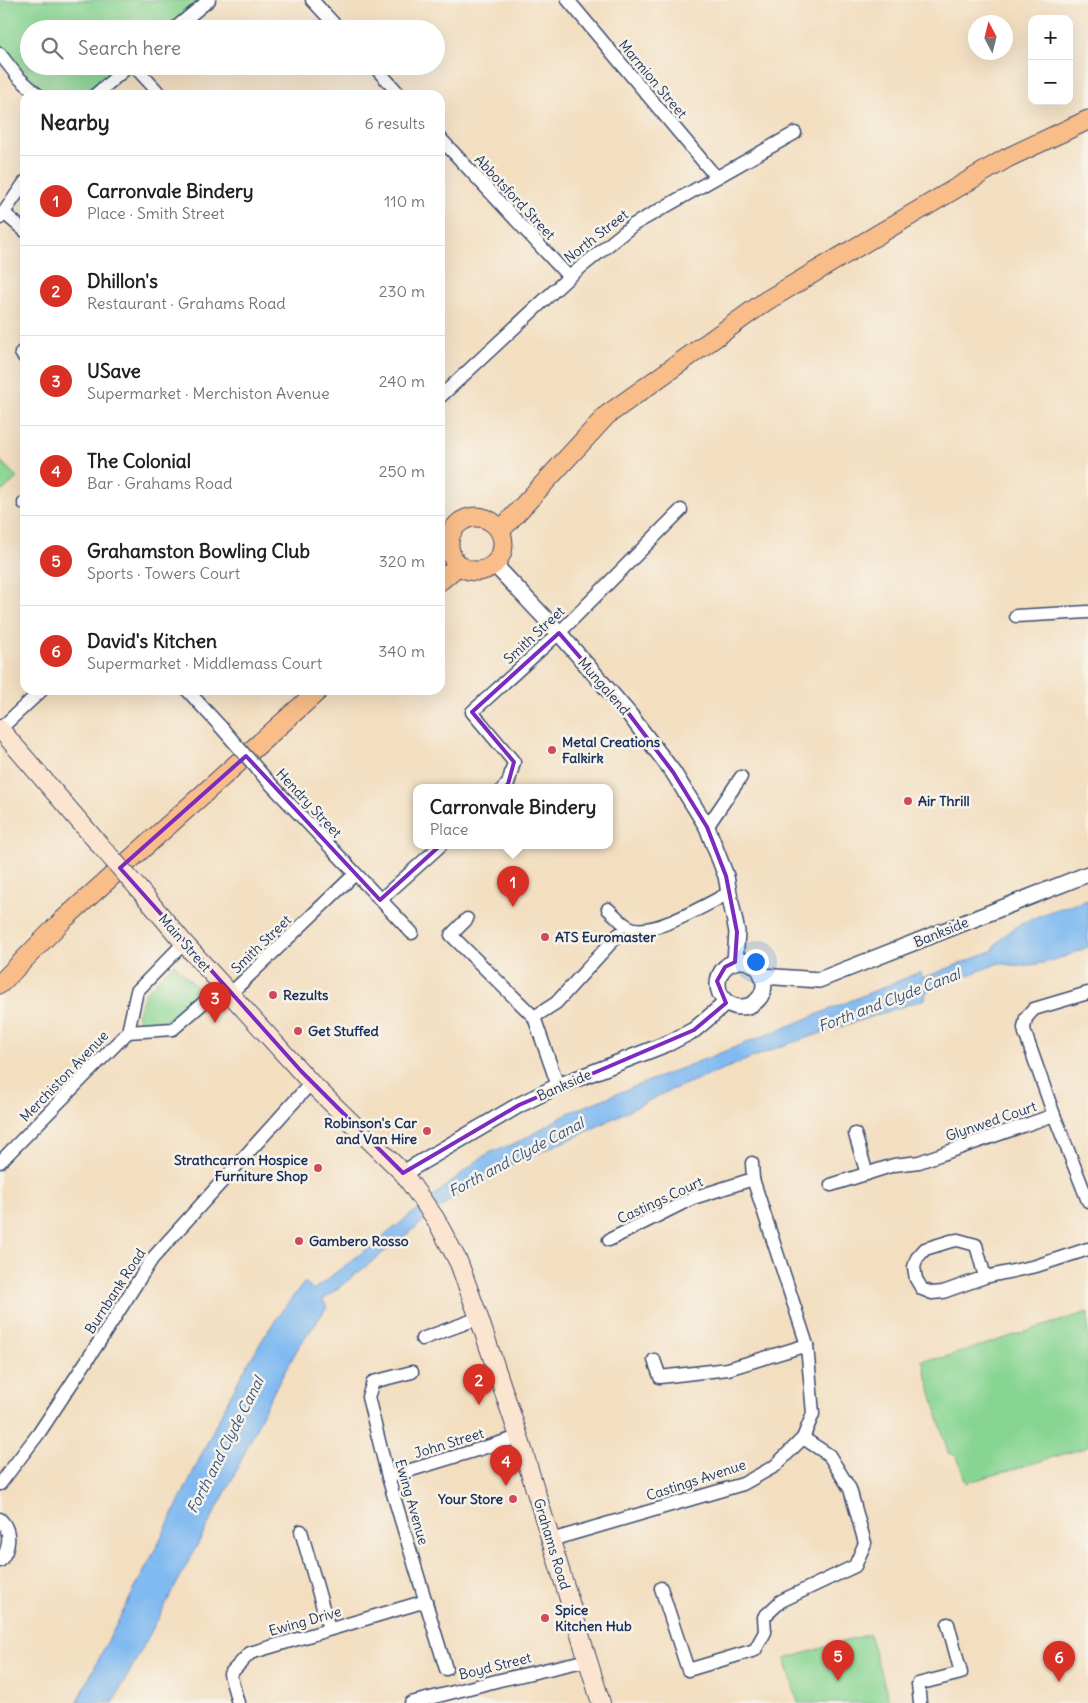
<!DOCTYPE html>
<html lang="en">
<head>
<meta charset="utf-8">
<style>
	:root { --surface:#fff; --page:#f6f6f6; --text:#202124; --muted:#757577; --line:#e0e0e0; --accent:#d93025 }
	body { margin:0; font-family:Delius,sans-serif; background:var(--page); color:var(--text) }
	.controls { position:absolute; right:15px; top:15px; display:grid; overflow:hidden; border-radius:10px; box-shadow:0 5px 20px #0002 }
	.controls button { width:45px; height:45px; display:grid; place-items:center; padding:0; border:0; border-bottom:1px solid var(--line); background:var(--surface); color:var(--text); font:25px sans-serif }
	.compass { position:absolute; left:968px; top:15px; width:45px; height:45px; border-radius:50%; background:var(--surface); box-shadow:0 5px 20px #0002; rotate:353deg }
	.you { position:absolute; left:755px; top:961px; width:18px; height:18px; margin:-12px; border:4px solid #fff; border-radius:50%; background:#1a73e8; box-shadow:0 0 0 8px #1a73e833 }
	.badge { display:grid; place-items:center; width:32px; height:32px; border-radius:50%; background:var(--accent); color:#fff; font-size:16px; font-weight:700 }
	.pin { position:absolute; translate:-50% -41px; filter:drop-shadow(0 1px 2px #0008) }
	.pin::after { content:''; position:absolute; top:26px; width:18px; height:15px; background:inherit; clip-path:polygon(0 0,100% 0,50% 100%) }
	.popup { position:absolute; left:413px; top:784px; width:200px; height:65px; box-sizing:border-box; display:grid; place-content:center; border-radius:10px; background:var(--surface); filter:drop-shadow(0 1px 4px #0005); font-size:16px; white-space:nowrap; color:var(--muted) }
	.popup b { font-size:19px; color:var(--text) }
	.popup::after { content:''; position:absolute; left:50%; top:100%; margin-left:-10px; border:10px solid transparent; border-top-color:var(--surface) }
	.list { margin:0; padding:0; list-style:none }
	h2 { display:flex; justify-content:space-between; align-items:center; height:65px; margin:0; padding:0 20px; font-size:21px }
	h2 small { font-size:16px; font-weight:400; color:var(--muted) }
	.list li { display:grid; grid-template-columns:32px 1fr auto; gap:15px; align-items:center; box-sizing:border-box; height:90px; padding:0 20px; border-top:1px solid var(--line) }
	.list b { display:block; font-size:19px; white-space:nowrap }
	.list p { margin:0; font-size:16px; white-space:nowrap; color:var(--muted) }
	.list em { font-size:16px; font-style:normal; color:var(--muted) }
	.icon { flex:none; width:28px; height:28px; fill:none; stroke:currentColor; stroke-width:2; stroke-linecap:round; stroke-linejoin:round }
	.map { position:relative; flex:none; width:1088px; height:1703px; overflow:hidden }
	.search { position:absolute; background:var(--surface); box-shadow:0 5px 20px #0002; left:20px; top:20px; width:425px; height:55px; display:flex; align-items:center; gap:12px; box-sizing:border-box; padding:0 18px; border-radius:28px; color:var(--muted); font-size:19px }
	.panel { position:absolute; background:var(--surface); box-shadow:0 5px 20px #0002; left:20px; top:90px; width:425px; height:605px; border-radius:15px }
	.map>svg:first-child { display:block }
</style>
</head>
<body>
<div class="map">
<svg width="1088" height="1703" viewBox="0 0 1088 1703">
	<rect width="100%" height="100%" fill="#f7f3e8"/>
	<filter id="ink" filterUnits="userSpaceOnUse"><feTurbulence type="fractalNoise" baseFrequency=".02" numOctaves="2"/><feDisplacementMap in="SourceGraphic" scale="10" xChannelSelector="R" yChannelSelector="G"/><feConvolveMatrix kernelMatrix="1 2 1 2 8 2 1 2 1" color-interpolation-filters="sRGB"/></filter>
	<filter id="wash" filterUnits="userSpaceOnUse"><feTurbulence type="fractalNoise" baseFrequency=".0096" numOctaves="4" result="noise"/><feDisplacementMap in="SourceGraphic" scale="20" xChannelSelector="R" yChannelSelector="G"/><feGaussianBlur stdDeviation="1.12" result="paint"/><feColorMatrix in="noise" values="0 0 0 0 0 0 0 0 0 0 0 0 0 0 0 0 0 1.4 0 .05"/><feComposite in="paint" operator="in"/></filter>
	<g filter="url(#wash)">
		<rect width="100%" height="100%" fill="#f3dec0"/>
		<g fill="#88d593" stroke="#528278">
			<polygon points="0,0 209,0 174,29 29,29 29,66 129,66 95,95 38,95 0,54"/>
			<polygon points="0,460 17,478 0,493"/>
			<path d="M174 964 203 994C182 1011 172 1023 144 1025L140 1023 137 1015 146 992Z"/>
			<polygon points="1088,1312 1088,1447 966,1483 957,1456 948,1453 922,1360 942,1358"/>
			<polygon points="869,1634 890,1703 798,1703 785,1659"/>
		</g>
		<path fill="#80baf1" stroke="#4e74a8" d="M1088 900V947C1058 960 1032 970 999 963L926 992 925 999 779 1047 666 1092 584 1133 508 1166 448 1202 323 1300 327 1307 298 1348 269 1400 231 1482 113 1703H77C108 1638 143 1575 175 1510 213 1432 248 1347 305 1282L313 1290 389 1232 482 1157 495 1150 517 1143 570 1112 794 1024 920 972 923 978 992 951C1009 920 1056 910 1088 900Z"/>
	</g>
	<g filter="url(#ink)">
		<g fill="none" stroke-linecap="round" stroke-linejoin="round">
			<g stroke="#3b496d" stroke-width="15">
				<g id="minor">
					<polyline points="312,0 339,29"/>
					<polyline points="568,0 716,177"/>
					<polyline points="174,29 209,0"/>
					<polyline points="0,54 18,77 38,95"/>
					<polyline points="134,66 161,95"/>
					<polyline points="374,66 400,95"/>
					<polyline points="95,95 129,66"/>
					<polyline points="440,138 569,277"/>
					<polyline points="4,213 25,231"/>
					<polyline points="0,218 25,182"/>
					<polyline points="25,349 21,353 25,358"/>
					<polyline points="440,397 569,277 633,225 795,133"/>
					<polyline points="24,503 25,504"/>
					<polyline points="1016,616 1088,612"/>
					<polyline points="187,690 220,726"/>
					<polyline points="0,729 42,690"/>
					<polyline points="266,779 412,933"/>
					<polyline points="503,788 508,784 514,762 472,712 559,633 681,510"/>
					<polyline points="707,827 741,777"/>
					<polyline points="380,900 440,846"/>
					<path d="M608 909C615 915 621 923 629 927 650 939 709 903 729 893"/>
					<polyline points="467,919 451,935 534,1017 558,1086"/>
					<polyline points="184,943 137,991 128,1032 173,1029 223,986"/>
					<polyline points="230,994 355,874"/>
					<polyline points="534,1017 556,1003 619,934"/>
					<polyline points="1054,1115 1088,1201"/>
					<polyline points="855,1134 867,1174"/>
					<polyline points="0,1162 128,1032"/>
					<polyline points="752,1163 753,1179"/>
					<polyline points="831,1185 894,1165 919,1162 1054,1115 1025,1033 1024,1028 1026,1018 1034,1009 1088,993"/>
					<polyline points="985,1277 976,1245 958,1240 951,1241 925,1249 917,1258 914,1267 916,1279 922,1289 932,1293 943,1292 985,1277 1036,1266 1088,1249"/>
					<polyline points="422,1339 479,1318"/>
					<polyline points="654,1360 660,1377 728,1369 807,1345"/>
					<polyline points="412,1372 373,1382 368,1397 388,1477 446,1669"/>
					<polyline points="388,1477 519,1437"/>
					<polyline points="0,1484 39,1433 101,1339 152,1259 311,1083"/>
					<path d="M0 1519C12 1531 10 1549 0 1561"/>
					<polyline points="301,1531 329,1629"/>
					<polyline points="551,1540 743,1484 775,1466 803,1438 813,1414 807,1345 753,1179 693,1198 609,1240"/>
					<polyline points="661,1588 688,1670 755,1650 765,1632 764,1617 781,1601 855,1566 865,1543 850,1489 829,1455 803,1438"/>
					<polyline points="238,1703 230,1674 250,1653 426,1601"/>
					<polyline points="411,1703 500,1680 588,1660"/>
					<polyline points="920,1703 918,1684 961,1673 948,1624"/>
				</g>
			</g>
			<g stroke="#3b496d" stroke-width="18">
				<g id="tertiary">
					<polyline points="494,564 559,633 629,714 673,772 707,827 726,876 729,893 737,932 735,962"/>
					<circle cx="741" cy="984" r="23"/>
					<polyline points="762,976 819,980 1088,874"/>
					<polyline points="403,1173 519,1105 558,1086 669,1043 694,1030 726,1003"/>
				</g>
			</g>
			<g stroke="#3b496d" stroke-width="20">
				<g id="secondary">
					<polyline points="0,729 99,844"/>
					<polyline points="137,887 184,943 311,1083 403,1173 435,1218 459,1263 479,1318 519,1437 601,1703"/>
				</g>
			</g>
			<g stroke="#3b496d" stroke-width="21">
				<g id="primary">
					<circle cx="476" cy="544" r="27"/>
					<polyline points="500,531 607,415 766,301 1007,158 1088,120"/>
					<polyline points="440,581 459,565"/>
					<polyline points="0,984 63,920 319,690"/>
				</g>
			</g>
			<use href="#minor" stroke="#fff" stroke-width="12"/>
			<use href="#tertiary" stroke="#fff" stroke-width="15"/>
			<use href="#secondary" stroke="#fce5d0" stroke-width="18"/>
			<use href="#primary" stroke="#f8bd89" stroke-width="19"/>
			<g stroke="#3b496d" stroke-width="15" stroke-linecap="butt">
				<polyline id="minor-bridge" points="220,726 266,779"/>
			</g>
			<g stroke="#3b496d" stroke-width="20" stroke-linecap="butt">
				<polyline id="secondary-bridge" points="99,844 137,887"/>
			</g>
			<use href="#minor-bridge" stroke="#fff" stroke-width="12"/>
			<use href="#secondary-bridge" stroke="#fce5d0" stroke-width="18"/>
		</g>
	</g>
	<path fill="none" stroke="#7b2cbf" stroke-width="4" stroke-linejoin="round" d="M559 633 629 714 673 772 707 827 726 876 737 932 735 962 725 967 717 981 726 1003 694 1030 519 1105 403 1173 301 1071 120 868 246 756 380 900 508 784 514 762 472 712Z"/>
	<g fill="#d1495b" stroke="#f7f3e8" stroke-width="2">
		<circle cx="552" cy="750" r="5"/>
		<circle cx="908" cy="801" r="5"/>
		<circle cx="545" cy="937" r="5"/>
		<circle cx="273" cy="995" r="5"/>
		<circle cx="298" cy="1031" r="5"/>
		<circle cx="427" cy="1131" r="5"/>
		<circle cx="318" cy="1168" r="5"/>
		<circle cx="299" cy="1241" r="5"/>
		<circle cx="513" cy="1499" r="5"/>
		<circle cx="545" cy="1618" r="5"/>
	</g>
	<g text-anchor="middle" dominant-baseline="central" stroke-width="5" stroke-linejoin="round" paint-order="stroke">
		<g font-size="14" fill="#1b2f5e" stroke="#f7f3e8">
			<text transform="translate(653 79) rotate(50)">Marmion Street</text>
			<text transform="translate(515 197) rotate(47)">Abbotsford Street</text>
			<text transform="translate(596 236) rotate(-38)">North Street</text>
			<text transform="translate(534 635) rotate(-43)">Smith Street</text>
			<text transform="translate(604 686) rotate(49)">Mungalend</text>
			<text transform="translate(309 803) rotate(47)">Hendry Street</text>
			<text transform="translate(941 932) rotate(-22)">Bankside</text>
			<text transform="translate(185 943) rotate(49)">Main Street</text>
			<text transform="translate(261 944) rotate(-44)">Smith Street</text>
			<text transform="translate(64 1076) rotate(-46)">Merchiston Avenue</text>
			<text transform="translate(564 1085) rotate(-24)">Bankside</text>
			<text transform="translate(991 1121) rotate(-19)">Glynwed Court</text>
			<text transform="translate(660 1200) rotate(-25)">Castings Court</text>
			<text transform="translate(115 1291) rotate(-57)">Burnbank Road</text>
			<text transform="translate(449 1443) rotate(-17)">John Street</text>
			<text transform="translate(696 1480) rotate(-18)">Castings Avenue</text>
			<text transform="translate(412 1502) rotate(74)">Ewing Avenue</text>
			<text transform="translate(552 1544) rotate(73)">Grahams Road</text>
			<text transform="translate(305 1621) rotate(-16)">Ewing Drive</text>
			<text transform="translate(495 1666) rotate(-14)">Boyd Street</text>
		</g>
		<g font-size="14" font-weight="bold" fill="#1b2f5e" stroke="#f7f3e8" text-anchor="start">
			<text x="562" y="742">Metal Creations<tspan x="562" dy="16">Falkirk</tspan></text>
			<text x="918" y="801">Air Thrill</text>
			<text x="555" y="937">ATS Euromaster</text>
			<text x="283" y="995">Rezults</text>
			<text x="308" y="1031">Get Stuffed</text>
			<text x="417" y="1123" text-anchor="end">Robinson's Car<tspan x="417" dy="16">and Van Hire</tspan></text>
			<text x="308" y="1160" text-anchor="end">Strathcarron Hospice<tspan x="308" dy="16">Furniture Shop</tspan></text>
			<text x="309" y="1241">Gambero Rosso</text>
			<text x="503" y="1499" text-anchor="end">Your Store</text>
			<text x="555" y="1610">Spice<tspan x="555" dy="16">Kitchen Hub</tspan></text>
		</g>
		<g font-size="15" font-style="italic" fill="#345283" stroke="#f7f3e8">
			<text transform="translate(889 1000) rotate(-21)">Forth and Clyde Canal</text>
			<text transform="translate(516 1157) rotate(-28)">Forth and Clyde Canal</text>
			<text transform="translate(225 1445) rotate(-63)">Forth and Clyde Canal</text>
		</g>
	</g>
</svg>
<div class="controls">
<button>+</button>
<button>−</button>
</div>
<svg class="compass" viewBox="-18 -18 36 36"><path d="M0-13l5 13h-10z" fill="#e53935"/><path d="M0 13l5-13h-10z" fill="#757577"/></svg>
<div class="you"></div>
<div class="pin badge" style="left:513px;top:907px">1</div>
<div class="popup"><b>Carronvale Bindery</b>Place</div>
<div class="pin badge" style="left:479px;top:1405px">2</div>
<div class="pin badge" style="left:215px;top:1023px">3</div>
<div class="pin badge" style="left:506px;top:1486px">4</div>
<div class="pin badge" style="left:838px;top:1681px">5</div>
<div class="pin badge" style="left:1059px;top:1682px">6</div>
<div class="search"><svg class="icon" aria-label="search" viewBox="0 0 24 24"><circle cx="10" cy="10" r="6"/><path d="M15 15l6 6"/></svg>Search here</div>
<section class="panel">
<h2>Nearby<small>6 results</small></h2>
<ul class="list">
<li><span class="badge">1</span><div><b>Carronvale Bindery</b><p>Place · Smith Street</p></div><em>110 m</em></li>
<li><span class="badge">2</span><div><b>Dhillon's</b><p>Restaurant · Grahams Road</p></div><em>230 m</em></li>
<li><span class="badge">3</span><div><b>USave</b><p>Supermarket · Merchiston Avenue</p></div><em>240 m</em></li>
<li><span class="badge">4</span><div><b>The Colonial</b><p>Bar · Grahams Road</p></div><em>250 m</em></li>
<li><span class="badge">5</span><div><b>Grahamston Bowling Club</b><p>Sports · Towers Court</p></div><em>320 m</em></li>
<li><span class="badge">6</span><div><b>David's Kitchen</b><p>Supermarket · Middlemass Court</p></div><em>340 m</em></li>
</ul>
</section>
</div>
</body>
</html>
